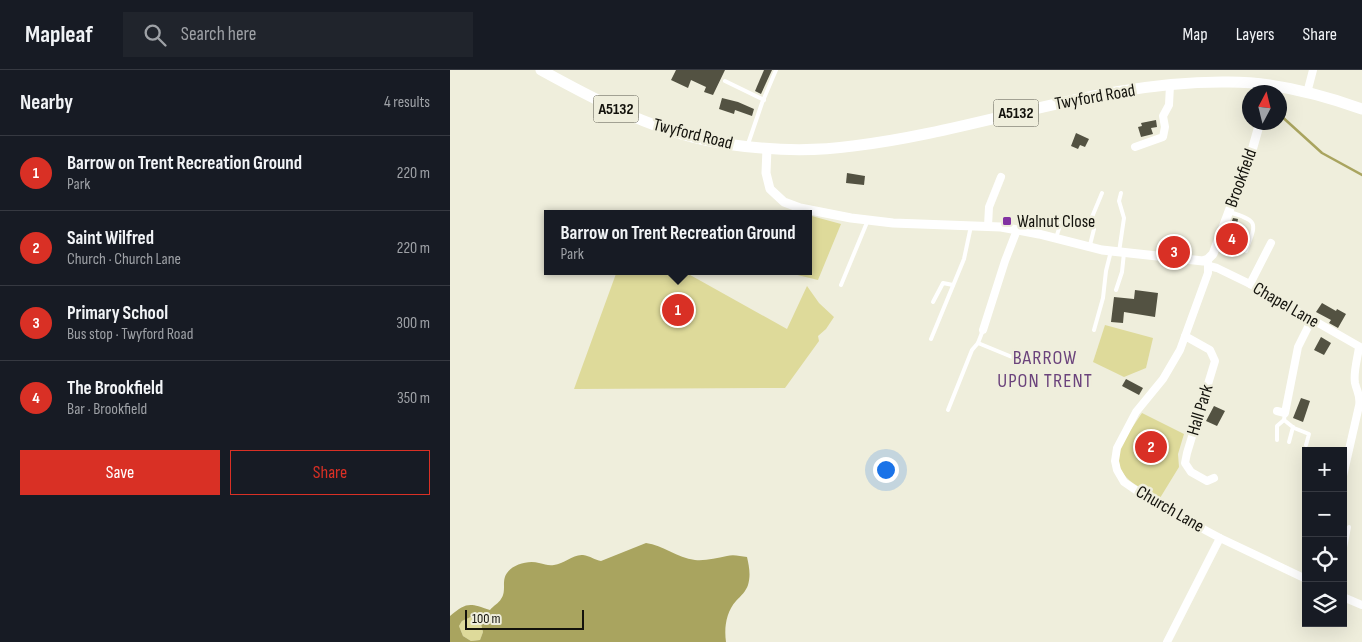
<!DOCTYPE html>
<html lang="en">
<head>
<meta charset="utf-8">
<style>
	:root { --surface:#171b24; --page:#20242c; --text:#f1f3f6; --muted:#9ea1a6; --line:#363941; --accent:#d93025 }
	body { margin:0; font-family:"Sofia Sans Condensed",sans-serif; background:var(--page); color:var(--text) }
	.controls { position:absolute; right:15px; bottom:15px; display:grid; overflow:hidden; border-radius:0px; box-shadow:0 5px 20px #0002 }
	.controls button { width:45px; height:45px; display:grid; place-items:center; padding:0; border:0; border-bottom:1px solid var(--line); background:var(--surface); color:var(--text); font:25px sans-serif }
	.compass { position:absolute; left:792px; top:15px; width:45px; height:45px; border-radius:50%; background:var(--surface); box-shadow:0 5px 20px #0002; rotate:7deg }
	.scale { position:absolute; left:15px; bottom:12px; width:119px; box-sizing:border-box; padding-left:5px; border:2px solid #13120c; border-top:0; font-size:14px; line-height:18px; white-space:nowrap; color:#13120c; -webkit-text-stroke:4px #efeedc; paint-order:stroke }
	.you { position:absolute; left:435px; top:399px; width:18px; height:18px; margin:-12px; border:4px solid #fff; border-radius:50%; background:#1a73e8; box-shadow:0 0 0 8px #1a73e833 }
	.badge { display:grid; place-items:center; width:32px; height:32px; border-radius:50%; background:var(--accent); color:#fff; font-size:16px; font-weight:700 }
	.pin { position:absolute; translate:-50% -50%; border:2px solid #fff; box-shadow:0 1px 5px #0006 }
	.popup { position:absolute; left:94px; top:140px; width:268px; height:65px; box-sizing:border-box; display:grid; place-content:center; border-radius:0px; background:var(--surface); filter:drop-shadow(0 1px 4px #0005); font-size:16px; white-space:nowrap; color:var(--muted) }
	.popup b { font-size:19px; color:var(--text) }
	.popup::after { content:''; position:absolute; left:50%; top:100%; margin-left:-10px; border:10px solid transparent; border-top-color:var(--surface) }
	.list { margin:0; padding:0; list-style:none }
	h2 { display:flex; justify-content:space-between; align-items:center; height:65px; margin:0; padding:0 20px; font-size:21px }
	h2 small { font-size:16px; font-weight:400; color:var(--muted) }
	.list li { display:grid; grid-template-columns:32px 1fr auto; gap:15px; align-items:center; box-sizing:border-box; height:75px; padding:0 20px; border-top:1px solid var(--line) }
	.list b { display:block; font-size:19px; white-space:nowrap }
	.list p { margin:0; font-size:16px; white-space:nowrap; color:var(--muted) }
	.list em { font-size:16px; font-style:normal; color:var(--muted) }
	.actions { display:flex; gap:10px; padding:15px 20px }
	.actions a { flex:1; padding:11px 0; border:1px solid var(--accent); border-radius:0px; text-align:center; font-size:18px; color:var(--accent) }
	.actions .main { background:var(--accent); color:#fff }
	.icon { flex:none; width:28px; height:28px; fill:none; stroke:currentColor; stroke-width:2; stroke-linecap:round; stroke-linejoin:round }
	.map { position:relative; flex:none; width:912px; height:572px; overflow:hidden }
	header { display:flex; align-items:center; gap:30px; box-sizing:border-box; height:70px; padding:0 25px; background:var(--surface); border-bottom:1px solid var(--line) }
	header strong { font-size:24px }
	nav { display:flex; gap:28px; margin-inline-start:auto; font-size:18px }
	.search { width:350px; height:45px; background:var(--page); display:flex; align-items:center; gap:12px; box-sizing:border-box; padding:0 18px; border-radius:0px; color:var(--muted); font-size:19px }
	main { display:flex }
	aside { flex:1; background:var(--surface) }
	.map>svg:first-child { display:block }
</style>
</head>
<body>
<header>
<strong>Mapleaf</strong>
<div class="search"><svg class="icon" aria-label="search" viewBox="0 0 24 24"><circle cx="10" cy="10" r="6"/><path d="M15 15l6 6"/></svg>Search here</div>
<nav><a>Map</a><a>Layers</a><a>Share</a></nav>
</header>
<main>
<aside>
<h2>Nearby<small>4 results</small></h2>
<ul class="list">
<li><span class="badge">1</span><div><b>Barrow on Trent Recreation Ground</b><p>Park</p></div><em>220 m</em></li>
<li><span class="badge">2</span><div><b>Saint Wilfred</b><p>Church · Church Lane</p></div><em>220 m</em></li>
<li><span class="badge">3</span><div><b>Primary School</b><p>Bus stop · Twyford Road</p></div><em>300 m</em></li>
<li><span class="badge">4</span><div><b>The Brookfield</b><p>Bar · Brookfield</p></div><em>350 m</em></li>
</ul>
<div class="actions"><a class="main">Save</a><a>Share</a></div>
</aside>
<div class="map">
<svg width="912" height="572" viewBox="0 0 912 572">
	<rect width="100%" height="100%" fill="#efeedc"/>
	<g fill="#deda9a">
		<polygon points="358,145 391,154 368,210 331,201 358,201"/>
		<polygon points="167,201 233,201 337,259 357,216 369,233 384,247 376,259 368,266 369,271 335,318 124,319"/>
		<polygon points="655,255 703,268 696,298 674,307 643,292"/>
		<path d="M692 343 734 364 728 384 729 397 710 428C700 422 684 416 676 407 657 386 680 362 692 343Z"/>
		<polygon points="23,546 30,550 33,562 30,570 21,571 13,566 9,556 12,551"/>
	</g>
	<path fill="#a9a45f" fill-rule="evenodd" d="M196 473C213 475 227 488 245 490 256 491 266 488 277 486 283 484 290 486 297 487 299 496 301 505 298 515 296 521 291 526 286 531 276 542 274 558 276 572H0V546C17 532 19 533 40 540 43 536 49 533 51 529 57 521 51 511 57 503 63 494 79 490 89 493 95 494 98 496 104 495 114 494 123 484 133 485 140 486 145 490 151 491ZM23 546 30 550 33 562 30 570 21 571 13 566 9 556 12 551Z"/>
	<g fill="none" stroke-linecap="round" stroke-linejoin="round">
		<polyline stroke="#a9a45f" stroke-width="2.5" points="829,44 872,83 912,105"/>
	</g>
	<g fill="#535242">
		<polygon points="226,0 275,0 263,25 254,22 256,17 241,10 238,18 221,10"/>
		<polygon points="314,0 322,0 311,24 305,21"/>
		<polygon points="272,28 288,32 304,39 302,46 285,40 284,44 269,39"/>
		<polygon points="706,50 707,57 701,58 703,64 691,67 688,57 692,56 691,53"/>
		<polygon points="626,63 639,69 635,77 630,75 628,79 621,76"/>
		<polygon points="397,103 415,106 414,115 396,113"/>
		<polygon points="783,148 788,149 786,159 791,160 785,181 773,177"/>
		<polygon points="685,220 708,223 705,247 674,242 673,253 661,252 664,227 684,229"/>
		<polygon points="872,233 886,241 887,239 896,244 888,258 879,253 881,250 866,242"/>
		<polygon points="871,267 881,273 874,285 864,280"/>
		<polygon points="676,309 693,318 689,325 672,316"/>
		<polygon points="851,328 860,331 853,352 843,348"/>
		<polygon points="764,336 775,341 767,356 756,351"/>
		<polygon points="697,364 714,373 712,378 717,381 713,388 708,385 705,390 688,380 690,376 685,373 689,365 695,368"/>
	</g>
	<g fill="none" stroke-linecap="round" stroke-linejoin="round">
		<g stroke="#fff" stroke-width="4">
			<polyline points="275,11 314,30"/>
			<polyline points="298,74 312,33 326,0"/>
			<path d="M779 142C810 151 806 153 796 181"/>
			<polyline points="606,168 613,146"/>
			<polyline points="640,175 644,159 642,147 652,123"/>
			<polyline points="669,182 674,148 669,131 671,123"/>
			<polyline points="391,215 418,150"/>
			<polyline points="666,220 672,202 674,183"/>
			<polyline points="483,232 493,213 503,215"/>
			<polyline points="533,260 528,273 562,287"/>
			<polyline points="644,260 653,228 656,201 661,181"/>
			<polyline points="481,269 514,189 521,156"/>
			<polyline points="498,340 522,280 528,273"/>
			<polyline points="835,343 834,350 844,358 859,364 856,375"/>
			<polyline points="827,370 827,356 834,350"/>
			<polyline points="839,372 843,357"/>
			<polyline points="893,488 899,457"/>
			<polyline points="853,508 856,497"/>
		</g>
		<g stroke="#fff" stroke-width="8">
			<polyline points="857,23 863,0"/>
			<polyline points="685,77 713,67 715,57 713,46 719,35 720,15"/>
			<polyline points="538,156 539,137 551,107"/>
			<polyline points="758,189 758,203 730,280 713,309 686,342 667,378 665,391 667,400 674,412 706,434 770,468 856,509"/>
			<polyline points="759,196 767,198 800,214 912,278"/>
			<polyline points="800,214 821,173"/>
			<polyline points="533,260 555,191 567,160"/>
			<polyline points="735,266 760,280 765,291 737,383 735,393 741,402 757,411 764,408"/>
			<polyline points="827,341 835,343 848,277 861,251"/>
			<path d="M893 406 909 336C911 326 907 322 905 313 903 302 908 287 909 277"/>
			<polyline points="893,527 912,535"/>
			<polyline points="717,572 770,468"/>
		</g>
		<polyline stroke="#fff" stroke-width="9" points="317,78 316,103 320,119 334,132 350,138 401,148 443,153 551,157 589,164 652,180 753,191 758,189 763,184 803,77 810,52"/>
		<path stroke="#fff" stroke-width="11" d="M91 0C149 32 209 64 276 74 317 80 361 82 403 76 529 61 650 10 779 12 824 12 870 24 912 39"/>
	</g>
	<rect fill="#8232a2" stroke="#efeedc" stroke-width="2" x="552" y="146" width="10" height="10" rx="2.5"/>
	<g text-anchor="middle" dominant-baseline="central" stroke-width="5" stroke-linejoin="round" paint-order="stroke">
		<g fill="#efeedc" stroke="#55544a" stroke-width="1">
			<rect x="143.5" y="25.5" width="45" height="27" rx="4"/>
			<rect x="543.5" y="29.5" width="45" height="27" rx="4"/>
		</g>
		<g font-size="16" font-weight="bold" fill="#13120c">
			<text x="166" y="39">A5132</text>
			<text x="566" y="43">A5132</text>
		</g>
		<g font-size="18" fill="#13120c" stroke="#efeedc">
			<text transform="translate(645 27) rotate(-10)">Twyford Road</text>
			<text transform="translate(243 64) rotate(14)">Twyford Road</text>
			<text transform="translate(791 108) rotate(-70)">Brookfield</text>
			<text transform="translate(836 235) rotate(30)">Chapel Lane</text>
			<text transform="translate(750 340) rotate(-73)">Hall Park</text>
			<text transform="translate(720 439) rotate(30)">Church Lane</text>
		</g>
		<g font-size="18" fill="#13120c" stroke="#efeedc" text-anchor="start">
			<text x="567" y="151">Walnut Close</text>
		</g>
		<g font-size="20" letter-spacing="1" fill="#6b437c" stroke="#efeedc">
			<text x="595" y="288">BARROW<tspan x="595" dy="23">UPON TRENT</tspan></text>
		</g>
	</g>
</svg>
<div class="controls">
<button>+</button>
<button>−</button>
<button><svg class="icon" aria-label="locate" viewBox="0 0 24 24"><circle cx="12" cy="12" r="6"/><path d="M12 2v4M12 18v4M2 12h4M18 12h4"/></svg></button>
<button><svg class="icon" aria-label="layers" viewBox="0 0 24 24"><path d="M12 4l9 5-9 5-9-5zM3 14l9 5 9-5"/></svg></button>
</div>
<svg class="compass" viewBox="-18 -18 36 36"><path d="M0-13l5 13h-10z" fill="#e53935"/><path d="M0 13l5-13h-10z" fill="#9ea1a6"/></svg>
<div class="scale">100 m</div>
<div class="you"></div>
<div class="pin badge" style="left:228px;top:240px">1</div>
<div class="popup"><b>Barrow on Trent Recreation Ground</b>Park</div>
<div class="pin badge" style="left:701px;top:377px">2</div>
<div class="pin badge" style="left:724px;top:182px">3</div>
<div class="pin badge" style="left:782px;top:169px">4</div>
</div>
</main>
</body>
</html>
